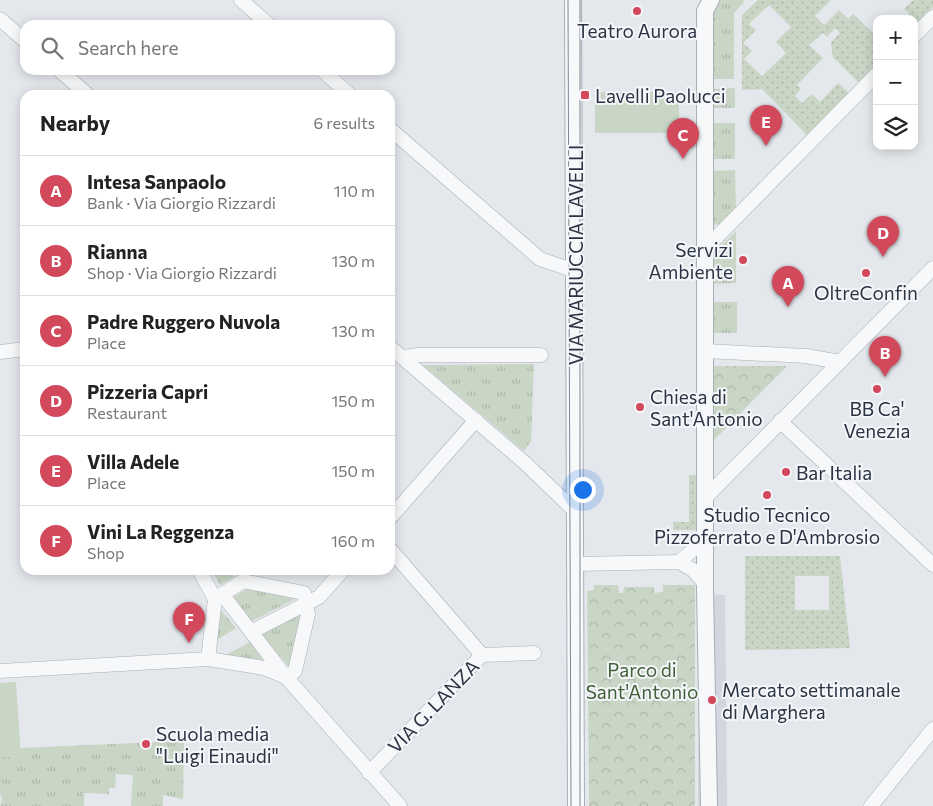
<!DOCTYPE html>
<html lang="en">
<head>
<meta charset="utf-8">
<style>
	:root { --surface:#fff; --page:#f2f2f2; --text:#222; --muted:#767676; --line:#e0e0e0; --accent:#d1495b }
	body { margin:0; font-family:Commissioner,sans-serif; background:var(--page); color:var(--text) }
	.controls { position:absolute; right:15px; top:15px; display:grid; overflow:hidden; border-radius:10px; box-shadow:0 2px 12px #0003 }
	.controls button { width:45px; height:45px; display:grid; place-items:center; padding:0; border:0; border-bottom:1px solid var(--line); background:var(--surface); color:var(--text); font:25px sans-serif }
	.you { position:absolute; left:582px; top:489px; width:18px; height:18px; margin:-12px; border:4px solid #fff; border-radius:50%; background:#1a73e8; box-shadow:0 0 0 8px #1a73e833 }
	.badge { display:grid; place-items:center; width:32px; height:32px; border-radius:50%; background:var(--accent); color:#fff; font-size:16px; font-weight:700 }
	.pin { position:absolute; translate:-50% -41px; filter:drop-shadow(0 1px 2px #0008) }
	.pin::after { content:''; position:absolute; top:26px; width:18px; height:15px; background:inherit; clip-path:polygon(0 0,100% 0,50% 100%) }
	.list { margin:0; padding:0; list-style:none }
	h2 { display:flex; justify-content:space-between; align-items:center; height:65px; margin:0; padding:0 20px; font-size:21px }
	h2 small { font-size:16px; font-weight:400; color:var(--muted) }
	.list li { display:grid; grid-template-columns:32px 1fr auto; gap:15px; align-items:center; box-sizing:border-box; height:70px; padding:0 20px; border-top:1px solid var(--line) }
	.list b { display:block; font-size:19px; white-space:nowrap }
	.list p { margin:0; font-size:16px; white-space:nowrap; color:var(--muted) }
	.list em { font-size:16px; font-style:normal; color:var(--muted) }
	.icon { flex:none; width:28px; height:28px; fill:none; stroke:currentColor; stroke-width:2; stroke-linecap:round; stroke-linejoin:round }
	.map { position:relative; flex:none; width:933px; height:806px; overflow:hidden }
	.search { position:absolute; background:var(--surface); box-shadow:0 2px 12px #0003; left:20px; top:20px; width:375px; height:55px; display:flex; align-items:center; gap:12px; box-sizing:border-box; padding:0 18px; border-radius:15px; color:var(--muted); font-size:19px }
	.panel { position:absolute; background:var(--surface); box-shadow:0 2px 12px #0003; left:20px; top:90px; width:375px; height:485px; border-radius:15px }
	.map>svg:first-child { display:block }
</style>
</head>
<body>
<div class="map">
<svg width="933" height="806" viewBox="0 0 933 806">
	<defs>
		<pattern id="grass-tufts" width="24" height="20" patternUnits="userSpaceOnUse" patternTransform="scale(1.25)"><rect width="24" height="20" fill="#c9d6c5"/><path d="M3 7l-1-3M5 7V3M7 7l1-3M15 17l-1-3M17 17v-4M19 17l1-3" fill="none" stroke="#adb8ab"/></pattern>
		<pattern id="forest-crowns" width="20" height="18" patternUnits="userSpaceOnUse" patternTransform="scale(1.25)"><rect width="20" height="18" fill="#c9d6c5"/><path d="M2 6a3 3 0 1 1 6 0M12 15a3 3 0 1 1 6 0" fill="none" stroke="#adb8ab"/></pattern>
		<pattern id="garden-dots" width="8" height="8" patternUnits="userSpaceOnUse" patternTransform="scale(1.25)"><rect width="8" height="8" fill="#c9d6c5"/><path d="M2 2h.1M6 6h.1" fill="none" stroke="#adb8ab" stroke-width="1.8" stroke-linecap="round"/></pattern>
	</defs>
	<rect width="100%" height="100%" fill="#e4e7ec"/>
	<polygon fill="#d2d6de" points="699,594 725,595 727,806 698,806"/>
	<g fill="url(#grass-tufts)">
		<polygon points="720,0 743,0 744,2 734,13 734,79 713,79 714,9"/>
		<polygon points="735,88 735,108 712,108 712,89"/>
		<rect x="712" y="123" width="23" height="36"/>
		<polygon points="735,170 736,210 720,224 714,225 713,171"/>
		<polygon points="736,231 736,283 713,284 713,253"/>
		<rect x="714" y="302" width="23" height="31"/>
		<polygon points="534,364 531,441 524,451 423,365"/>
		<polygon points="212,570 230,570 234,577 220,585"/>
		<polygon points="249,588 295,599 250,622 231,598"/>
		<polygon points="221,610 236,628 214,642"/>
		<polygon points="302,614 289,667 261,634"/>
		<polygon points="250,642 263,660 224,656"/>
		<polygon points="184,741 183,799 163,795 163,806 131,806 133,775 116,774 115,788 109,788 109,794 84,793 84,806 0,806 2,798 0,794 0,757 20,756 20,748"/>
	</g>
	<g fill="url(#forest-crowns)">
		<polygon points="712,366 787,366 713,441"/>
		<polygon points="594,585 618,585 619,593 623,593 624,587 654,587 654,593 663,592 663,585 695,585 695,806 589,806 587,591 594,590"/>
	</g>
	<g fill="url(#garden-dots)" fill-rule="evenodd">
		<path d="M758 0H831L815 16 824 25 839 10 848 19 853 14 877 37V64L859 83 833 57 831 42 840 33 835 28 827 37 823 33 809 45 823 58 797 85 801 89 795 96 802 103 812 94 820 102 838 83 849 93 807 135 762 89 742 90V15ZM769 5 791 27 776 42 786 53 762 76 744 59 752 51 743 43 756 30 749 24Z"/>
		<polygon points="913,0 933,0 933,7 914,26 914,19 904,19 909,13 904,9"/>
		<polygon points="689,475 697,475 698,530 673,530 673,522 689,522"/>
		<path d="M745 556H840L850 648 745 650ZM795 576H829V610H795Z"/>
	</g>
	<g fill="#c9d6c5">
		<rect x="595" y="92" width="84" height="41"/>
		<polygon points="16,682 21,756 0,757 0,683"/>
	</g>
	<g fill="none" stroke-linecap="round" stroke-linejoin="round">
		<g stroke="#a9aeb7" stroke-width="15">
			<g id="minor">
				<polyline points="241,0 269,25"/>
				<polyline points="0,19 25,41"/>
				<polyline points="914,36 933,17"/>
				<polyline points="59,70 88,95"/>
				<polyline points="322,70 350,95"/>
				<polyline points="390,129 540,259 575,271"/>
				<polyline points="705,249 877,74"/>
				<polyline points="390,347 525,463 575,511"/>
				<polyline points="705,351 806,356 840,362"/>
				<polyline points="0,352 25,349"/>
				<polyline points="404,357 418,355 541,355"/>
				<polyline points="780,421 933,565"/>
				<polyline points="706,497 933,268"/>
				<polyline points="390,518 476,420"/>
				<polyline points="390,549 482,655"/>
				<polyline points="679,562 696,547 704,533"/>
				<polyline points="575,564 679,562 693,570 705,584"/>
				<polyline points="199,570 215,599"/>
				<polygon points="243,581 304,593 308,614 295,671 286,677 264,668 208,659 215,599"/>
				<polyline points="222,594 286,677 400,806"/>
				<polyline points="251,632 319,597 343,570"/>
				<polyline points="0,671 208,659"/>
				<polyline points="369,773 482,655 534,653"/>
				<polyline points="871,806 933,729"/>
			</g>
		</g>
		<g stroke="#a9aeb7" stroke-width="18">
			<g id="tertiary">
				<polyline points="573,0 576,806"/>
				<polyline points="709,806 705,588 705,11 711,0"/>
			</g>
		</g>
		<use href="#minor" stroke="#f7f8fa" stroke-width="14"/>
		<use href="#tertiary" stroke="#f7f8fa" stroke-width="16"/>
		<g stroke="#7d8696" stroke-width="1">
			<polyline points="568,0 571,806"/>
			<polyline points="580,806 580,0"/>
		</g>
	</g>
	<g fill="#d1495b" stroke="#f4f6f9" stroke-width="2">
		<circle cx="637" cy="11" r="5"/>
		<rect x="580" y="90" width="10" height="10" rx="2.5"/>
		<circle cx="743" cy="260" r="5"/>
		<circle cx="866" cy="273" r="5"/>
		<circle cx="877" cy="389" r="5"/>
		<circle cx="640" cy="407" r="5"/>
		<circle cx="786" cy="472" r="5"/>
		<circle cx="767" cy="495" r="5"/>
		<circle cx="712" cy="700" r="5"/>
		<circle cx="146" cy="744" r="5"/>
	</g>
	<g text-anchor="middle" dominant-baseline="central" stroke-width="4" stroke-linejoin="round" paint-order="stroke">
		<g font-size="19" fill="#2b3445" stroke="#f4f6f9" text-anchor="start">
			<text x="637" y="30" text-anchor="middle">Teatro Aurora</text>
			<text x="595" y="95">Lavelli Paolucci</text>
			<text x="733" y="249" text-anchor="end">Servizi<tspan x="733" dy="22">Ambiente</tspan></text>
			<text x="866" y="292" text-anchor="middle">OltreConfin</text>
			<text x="650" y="396">Chiesa di<tspan x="650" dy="22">Sant'Antonio</tspan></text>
			<text x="877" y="408" text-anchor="middle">BB Ca'<tspan x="877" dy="22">Venezia</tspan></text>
			<text x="796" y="472">Bar Italia</text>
			<text x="767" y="514" text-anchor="middle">Studio Tecnico<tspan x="767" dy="22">Pizzoferrato e D'Ambrosio</tspan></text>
			<text x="722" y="689">Mercato settimanale<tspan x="722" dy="22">di Marghera</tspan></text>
			<text x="156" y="733">Scuola media<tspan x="156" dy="22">"Luigi Einaudi"</tspan></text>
		</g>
		<g font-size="19" fill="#2b3445" stroke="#f4f6f9">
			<text transform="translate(575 255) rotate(-90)">VIA MARIUCCIA LAVELLI</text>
			<text transform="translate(433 706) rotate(-46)">VIA G. LANZA</text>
		</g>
		<g font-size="19" fill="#3f6138" stroke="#f4f6f9">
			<text x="642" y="669">Parco di<tspan x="642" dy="22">Sant'Antonio</tspan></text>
		</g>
	</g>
</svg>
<div class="controls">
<button>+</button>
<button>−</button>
<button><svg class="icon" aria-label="layers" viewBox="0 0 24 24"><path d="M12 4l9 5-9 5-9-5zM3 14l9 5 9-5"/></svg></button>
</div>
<div class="you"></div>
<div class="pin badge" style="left:788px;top:307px">A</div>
<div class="pin badge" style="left:885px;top:377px">B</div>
<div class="pin badge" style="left:683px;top:159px">C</div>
<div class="pin badge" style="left:883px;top:257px">D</div>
<div class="pin badge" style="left:766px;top:146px">E</div>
<div class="pin badge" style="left:189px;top:643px">F</div>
<div class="search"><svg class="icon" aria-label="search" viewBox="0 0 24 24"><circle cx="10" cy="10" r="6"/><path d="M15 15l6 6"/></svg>Search here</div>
<section class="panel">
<h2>Nearby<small>6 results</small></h2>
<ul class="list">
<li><span class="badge">A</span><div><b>Intesa Sanpaolo</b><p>Bank · Via Giorgio Rizzardi</p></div><em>110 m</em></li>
<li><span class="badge">B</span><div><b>Rianna</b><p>Shop · Via Giorgio Rizzardi</p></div><em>130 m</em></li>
<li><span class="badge">C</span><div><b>Padre Ruggero Nuvola</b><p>Place</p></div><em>130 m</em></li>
<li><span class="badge">D</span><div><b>Pizzeria Capri</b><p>Restaurant</p></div><em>150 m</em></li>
<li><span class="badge">E</span><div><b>Villa Adele</b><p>Place</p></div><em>150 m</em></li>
<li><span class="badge">F</span><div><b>Vini La Reggenza</b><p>Shop</p></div><em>160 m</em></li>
</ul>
</section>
</div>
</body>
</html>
